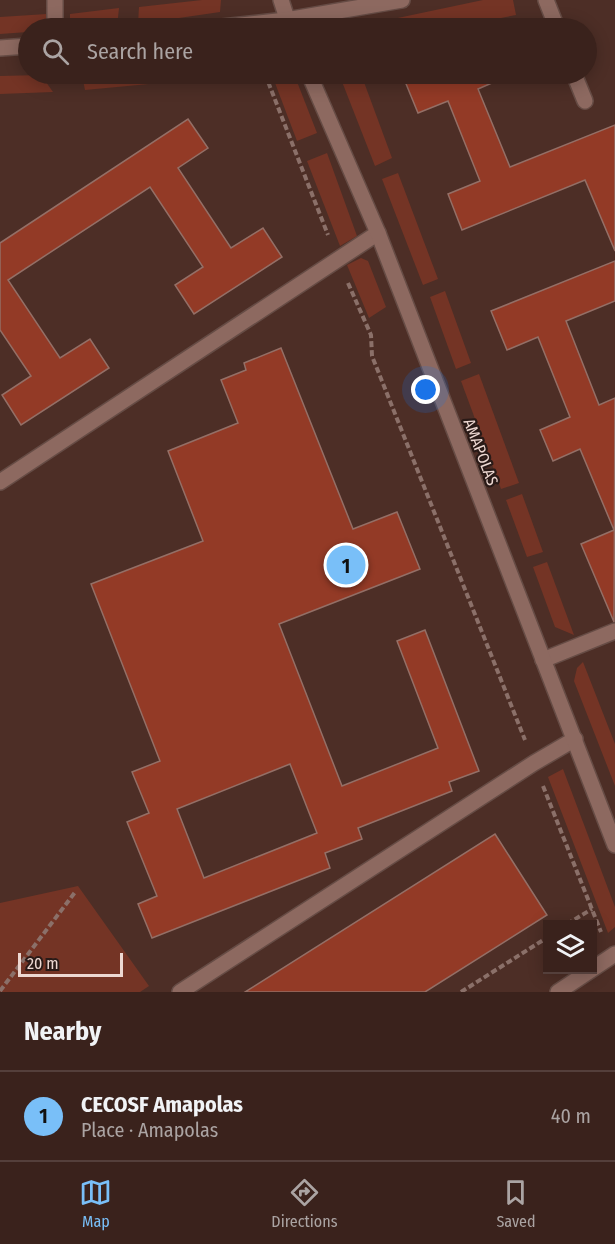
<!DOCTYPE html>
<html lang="en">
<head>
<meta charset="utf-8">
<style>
	:root { --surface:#3a221c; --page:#452f29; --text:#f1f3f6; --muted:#aba4a3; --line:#543f3b; --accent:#79bff8 }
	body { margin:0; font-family:"Fira Sans Condensed",sans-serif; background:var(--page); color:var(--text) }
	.controls { position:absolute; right:18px; bottom:18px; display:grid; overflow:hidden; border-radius:0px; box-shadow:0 3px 15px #0003 }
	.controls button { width:54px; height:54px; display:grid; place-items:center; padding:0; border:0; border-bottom:2px solid var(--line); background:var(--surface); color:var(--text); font:30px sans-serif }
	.scale { position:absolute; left:18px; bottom:15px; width:105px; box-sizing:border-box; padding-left:6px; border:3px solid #edd8d2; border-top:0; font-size:16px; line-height:21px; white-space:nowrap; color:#edd8d2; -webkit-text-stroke:4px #291a17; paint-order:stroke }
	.you { position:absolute; left:426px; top:390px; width:21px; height:21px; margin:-15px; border:4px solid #fff; border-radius:50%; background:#1a73e8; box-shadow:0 0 0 9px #1a73e833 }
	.badge { display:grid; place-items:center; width:39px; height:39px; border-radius:50%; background:var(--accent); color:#111; font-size:20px; font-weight:700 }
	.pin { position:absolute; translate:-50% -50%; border:3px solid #fff; box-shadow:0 2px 6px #0006 }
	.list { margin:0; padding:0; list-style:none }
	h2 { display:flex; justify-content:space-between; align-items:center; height:78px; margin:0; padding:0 24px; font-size:26px }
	h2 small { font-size:20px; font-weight:400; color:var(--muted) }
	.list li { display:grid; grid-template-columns:39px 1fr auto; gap:18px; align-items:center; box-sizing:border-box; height:90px; padding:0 24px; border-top:2px solid var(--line) }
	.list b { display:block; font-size:22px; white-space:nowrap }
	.list p { margin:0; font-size:20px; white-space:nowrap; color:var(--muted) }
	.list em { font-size:20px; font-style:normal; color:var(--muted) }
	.icon { flex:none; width:33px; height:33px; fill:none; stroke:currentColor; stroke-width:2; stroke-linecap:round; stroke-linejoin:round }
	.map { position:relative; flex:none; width:615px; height:992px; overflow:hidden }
	.search { position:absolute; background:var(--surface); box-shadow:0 3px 15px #0003; left:18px; right:18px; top:18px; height:66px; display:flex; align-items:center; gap:15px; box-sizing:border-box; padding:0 21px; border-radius:33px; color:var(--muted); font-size:22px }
	.sheet { height:168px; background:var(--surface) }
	nav { display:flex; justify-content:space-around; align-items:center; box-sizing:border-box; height:84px; border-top:2px solid var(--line); background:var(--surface); font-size:16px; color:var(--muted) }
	nav a { display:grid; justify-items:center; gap:3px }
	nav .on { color:var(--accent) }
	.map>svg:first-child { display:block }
</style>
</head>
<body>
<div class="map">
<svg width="615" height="992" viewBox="0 0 615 992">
	<rect width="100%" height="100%" fill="#4d2e26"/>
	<g fill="#743425">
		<polygon points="202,0 221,0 220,12 138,24 139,7"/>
		<polygon points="483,0 513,0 516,15 449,28 355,27"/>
		<polygon points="119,8 117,27 70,28 70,14"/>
		<polygon points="47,14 47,28 28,28 28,32 0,34 0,17"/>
		<polygon points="87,74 169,74 170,82 85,90 83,80"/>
		<polygon points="279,74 294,74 317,133 297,141 272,75"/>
		<polygon points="339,74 361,74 392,158 375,166"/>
		<polygon points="41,75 53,92 0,94 0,76"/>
		<polygon points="327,153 357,236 340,246 307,161"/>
		<polygon points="398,173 438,279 423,285 382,179"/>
		<polygon points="361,258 368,261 386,307 369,318 347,265"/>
		<polygon points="445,291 471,363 456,369 430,297"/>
		<polygon points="479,374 519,483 501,489 461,381"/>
		<polygon points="522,494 543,552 527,557 506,500"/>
		<polygon points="547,562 574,635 555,627 533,567"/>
		<polygon points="583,662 615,744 615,786 574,681 577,668"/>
		<polygon points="563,769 615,907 615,927 608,933 548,777"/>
		<polygon points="78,886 149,986 140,992 0,992 0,903"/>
	</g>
	<g fill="#933a26" stroke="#946f66" stroke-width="1.5" fill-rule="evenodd">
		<polygon points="402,74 513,74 478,89 510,167 615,125 615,251 585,180 462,230 448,194 480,181 448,101 418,113"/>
		<polygon points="188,119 208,148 178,168 231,248 263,228 282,257 194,314 175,285 203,267 150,187 8,280 60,358 90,339 109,368 21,425 2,395 31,376 0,330 0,243"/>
		<polygon points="615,261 615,301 566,321 599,405 615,398 614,622 581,544 614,530 580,449 553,461 540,430 570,417 538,337 507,350 491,311"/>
		<path d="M281 348 353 529 397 512 420 569 279 624 342 786 438 748 397 641 425 630 479 771 449 782 452 791 358 828 362 839 325 853 330 868 152 938 138 904 157 896 127 822 149 813 132 772 160 761 91 584 203 541 168 451 238 423 221 380 246 370 244 363ZM290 764 317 833 204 878 177 809Z"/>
		<polygon points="495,834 547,915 425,992 245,992"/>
	</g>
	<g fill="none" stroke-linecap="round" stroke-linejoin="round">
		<g stroke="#664c45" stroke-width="18">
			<g id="service">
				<polyline points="546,0 557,28"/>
				<polyline points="574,74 585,101"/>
				<polyline points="543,660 615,631"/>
				<polyline points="180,992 534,763 575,739"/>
			</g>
		</g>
		<g stroke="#664c45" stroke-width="18">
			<g id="minor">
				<polyline points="55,28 55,0"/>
				<polyline points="0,482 378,233"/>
				<polyline points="558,992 615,954"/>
			</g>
		</g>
		<g stroke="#664c45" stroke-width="18">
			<g id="tertiary">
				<polyline points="281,0 290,28"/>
				<polyline points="213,28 286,20 402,0"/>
				<polyline points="0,48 28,46"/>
				<polyline points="309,74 378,233 615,845"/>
			</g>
		</g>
		<g stroke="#8b7069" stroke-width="4" stroke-dasharray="6 3" stroke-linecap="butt">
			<polyline points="265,74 328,235"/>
			<polyline points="348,283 371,335 372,356 525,740"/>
			<polyline points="543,786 601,932"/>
			<polyline points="567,924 592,909"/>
			<polyline points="0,991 76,891"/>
			<polyline points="461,992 548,937"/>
		</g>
		<use href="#service" stroke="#8d6960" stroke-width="15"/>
		<use href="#minor" stroke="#8d6960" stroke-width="15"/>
		<use href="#tertiary" stroke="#8d6960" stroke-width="15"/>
	</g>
	<g text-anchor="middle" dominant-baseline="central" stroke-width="4.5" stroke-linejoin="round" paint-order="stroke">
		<g font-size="16" fill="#edd8d2" stroke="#291a17">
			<text transform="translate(481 452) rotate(69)">AMAPOLAS</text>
		</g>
	</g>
</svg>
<div class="controls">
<button><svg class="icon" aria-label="layers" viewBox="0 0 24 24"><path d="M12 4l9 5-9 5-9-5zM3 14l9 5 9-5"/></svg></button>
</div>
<div class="scale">20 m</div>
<div class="you"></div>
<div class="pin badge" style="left:346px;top:565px">1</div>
<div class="search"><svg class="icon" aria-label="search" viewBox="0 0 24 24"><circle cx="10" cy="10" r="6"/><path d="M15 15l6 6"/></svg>Search here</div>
</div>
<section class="sheet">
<h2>Nearby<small></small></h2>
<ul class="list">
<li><span class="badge">1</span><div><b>CECOSF Amapolas</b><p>Place · Amapolas</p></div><em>40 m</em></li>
</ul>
</section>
<nav>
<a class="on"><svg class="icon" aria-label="map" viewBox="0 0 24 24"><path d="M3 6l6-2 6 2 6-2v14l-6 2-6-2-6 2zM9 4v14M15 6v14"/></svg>Map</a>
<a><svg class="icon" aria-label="directions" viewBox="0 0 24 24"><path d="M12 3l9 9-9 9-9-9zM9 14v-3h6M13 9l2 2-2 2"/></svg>Directions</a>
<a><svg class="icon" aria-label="saved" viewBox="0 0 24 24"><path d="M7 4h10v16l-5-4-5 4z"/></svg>Saved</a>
</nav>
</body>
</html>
